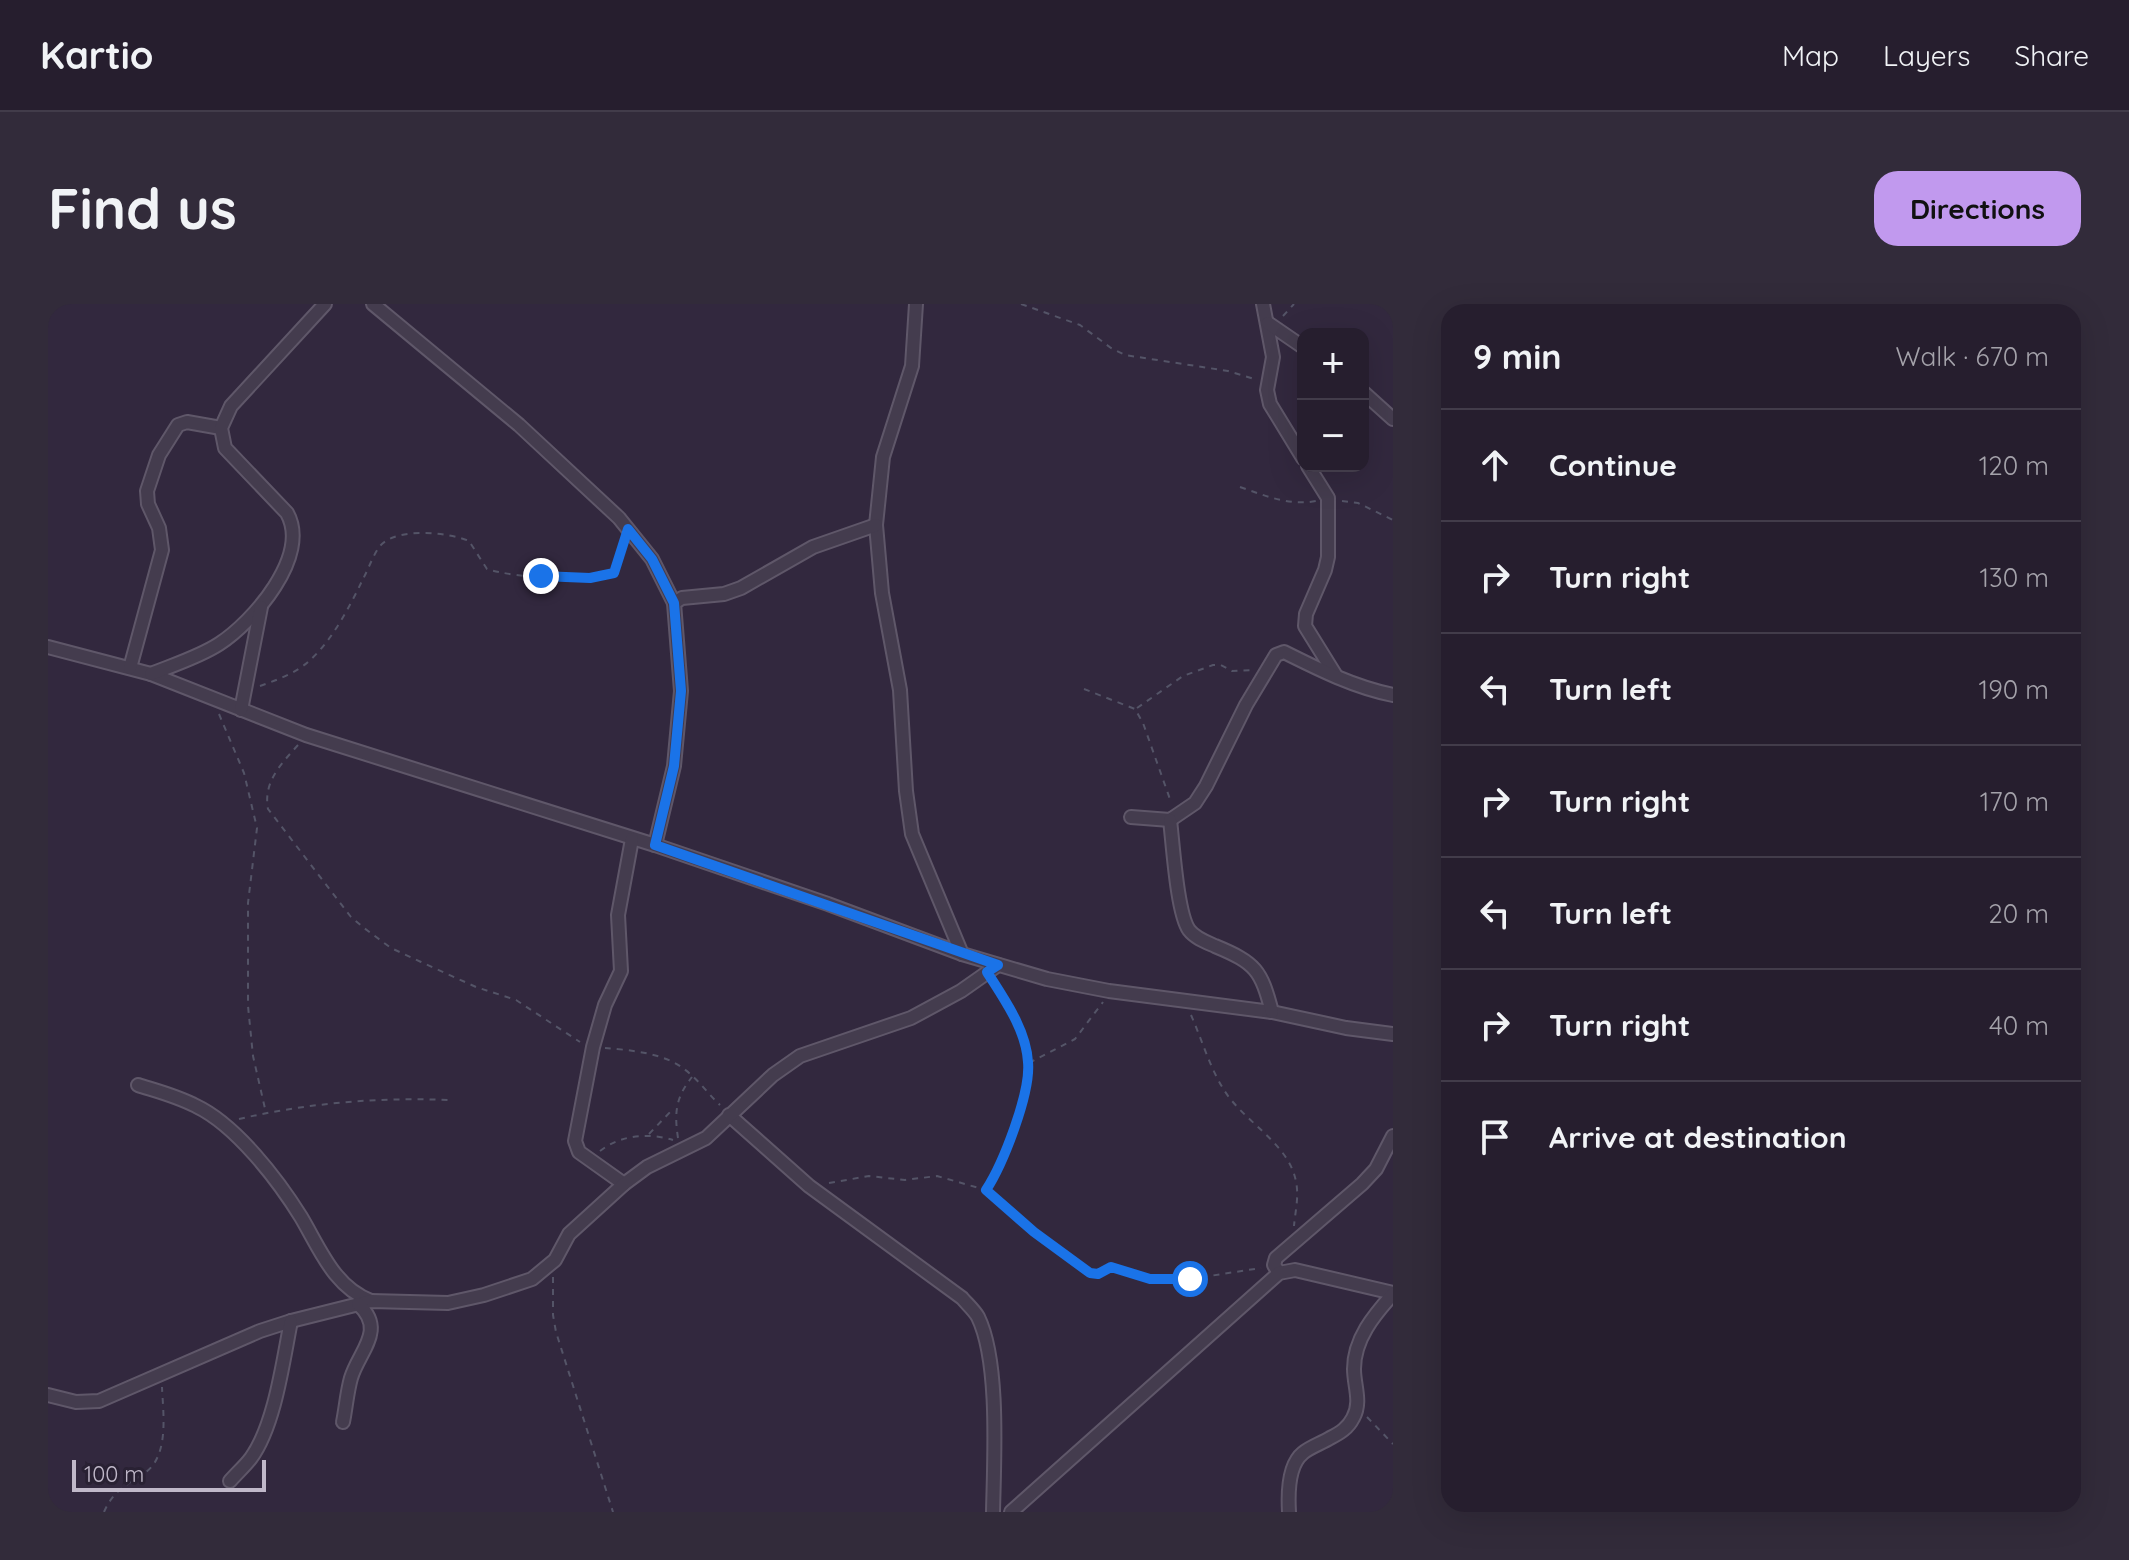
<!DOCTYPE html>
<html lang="en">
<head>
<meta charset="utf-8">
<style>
	:root { --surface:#261e2e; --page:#322b3a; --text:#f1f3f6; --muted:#a4a2aa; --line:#423c4a; --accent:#c199ee }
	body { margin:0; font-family:Quicksand,sans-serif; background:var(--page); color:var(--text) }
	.controls { position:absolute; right:24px; top:24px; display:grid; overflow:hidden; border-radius:16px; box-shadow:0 8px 32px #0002 }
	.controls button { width:72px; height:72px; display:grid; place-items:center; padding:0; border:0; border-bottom:2px solid var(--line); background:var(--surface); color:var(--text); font:40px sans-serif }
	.scale { position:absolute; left:24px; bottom:20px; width:194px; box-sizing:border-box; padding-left:8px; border:4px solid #c0b8c9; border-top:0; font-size:22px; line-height:28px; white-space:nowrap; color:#c0b8c9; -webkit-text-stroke:6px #292133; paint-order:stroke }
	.stop { position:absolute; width:24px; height:24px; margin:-18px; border:6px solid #1a73e8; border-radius:50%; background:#fff }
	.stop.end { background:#1a73e8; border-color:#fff; box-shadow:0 2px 8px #0008 }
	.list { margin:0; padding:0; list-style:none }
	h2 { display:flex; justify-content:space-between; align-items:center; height:104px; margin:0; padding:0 32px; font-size:34px }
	h2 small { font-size:26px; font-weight:400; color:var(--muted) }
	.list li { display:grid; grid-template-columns:52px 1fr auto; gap:24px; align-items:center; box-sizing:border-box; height:112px; padding:0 32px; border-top:2px solid var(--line) }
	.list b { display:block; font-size:30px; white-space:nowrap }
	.list em { font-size:26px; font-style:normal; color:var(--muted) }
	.icon { flex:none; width:44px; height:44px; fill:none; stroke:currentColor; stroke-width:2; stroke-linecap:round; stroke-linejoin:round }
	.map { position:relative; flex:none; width:1345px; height:1208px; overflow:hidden; border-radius:24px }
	header { display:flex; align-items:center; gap:48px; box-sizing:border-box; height:112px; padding:0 40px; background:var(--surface); border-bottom:2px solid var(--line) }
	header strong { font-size:38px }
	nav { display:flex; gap:44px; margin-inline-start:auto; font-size:28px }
	.intro { display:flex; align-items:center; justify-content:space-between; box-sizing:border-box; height:192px; padding:0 48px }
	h1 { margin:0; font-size:56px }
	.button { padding:20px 36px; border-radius:24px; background:var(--accent); color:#111; font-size:28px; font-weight:700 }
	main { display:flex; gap:48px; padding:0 48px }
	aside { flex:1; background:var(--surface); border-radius:24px; box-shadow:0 8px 32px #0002 }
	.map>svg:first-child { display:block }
</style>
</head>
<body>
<header>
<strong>Kartio</strong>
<nav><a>Map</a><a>Layers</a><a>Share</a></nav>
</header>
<div class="intro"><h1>Find us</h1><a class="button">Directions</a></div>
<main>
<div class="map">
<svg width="1345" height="1208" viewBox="0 0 1345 1208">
	<rect width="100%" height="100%" fill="#32283e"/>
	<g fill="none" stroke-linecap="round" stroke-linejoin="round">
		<g stroke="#5f5769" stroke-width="16">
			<g id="minor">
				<polyline points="325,0 471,121 571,214 604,255 626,299 633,387 626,462 607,541"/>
				<polyline points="868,0 864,62 835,153 828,221 834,289 852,386 858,487 864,530 914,650"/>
				<polyline points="1215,0 1225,53 1219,86 1222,100 1255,154"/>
				<polyline points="1220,19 1255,43"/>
				<polyline points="1315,88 1345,115"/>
				<polyline points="1260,162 1280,194 1280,253 1277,266 1258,310 1257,322 1288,372"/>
				<polyline points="626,299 634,294 676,290 693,284 765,243 828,221"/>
				<polyline points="0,343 103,370 258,431 607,541 780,600 914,650 999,675 1061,687 1224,708 1298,724 1345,730"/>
				<polyline points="82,364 114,246 111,224 100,200 99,187 111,151 130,121 139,118 173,124"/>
				<path d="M103 370C125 361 151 353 171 340 205 318 263 252 239 209L177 144 173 124 183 102 277 0"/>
				<polyline points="193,406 213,303"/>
				<path d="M1083 513 1122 516 1147 499 1158 482 1198 401 1228 351 1236 348C1272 366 1306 383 1345 391"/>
				<path d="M1122 516C1125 540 1129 609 1141 626 1147 634 1158 638 1167 642 1208 659 1213 666 1224 708"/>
				<path d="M90 781C109 787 129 792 148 802 188 821 230 876 253 913 272 945 286 983 323 997"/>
				<path d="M681 811 761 882 914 994C919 1000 926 1006 930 1013 952 1058 946 1157 945 1208"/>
				<polyline points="576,880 531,848 527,837 545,743 557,701 573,667 570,611 584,535"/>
				<polyline points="1231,969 1226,961 1228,954 1314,880 1328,865 1345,832"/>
				<polyline points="0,1091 28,1098 51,1097 212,1027 243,1017 323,997 400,999 436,991 484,975 507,956 521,930 576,880 599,863 658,834 725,771 752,752 863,714 913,687 950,661"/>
				<path d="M295 1118C298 1103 299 1088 303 1074 311 1047 339 1026 310 1000"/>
				<path d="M182 1177C189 1169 197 1162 203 1154 227 1121 235 1057 243 1017"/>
				<polyline points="963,1208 1231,969 1247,966 1345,989"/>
				<path d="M1241 1208C1240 1191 1240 1161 1255 1149 1262 1143 1274 1139 1282 1134 1292 1129 1300 1124 1305 1114 1314 1098 1306 1082 1306 1065 1306 1035 1326 1011 1345 990"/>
			</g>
		</g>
		<g stroke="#545467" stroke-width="2" stroke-dasharray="6 6" stroke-linecap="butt">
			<polyline points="973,0 1032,21 1063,44 1077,51 1180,67 1206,75"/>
			<polyline points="1235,12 1246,0"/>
			<path d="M1192 183C1218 192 1241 202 1268 197"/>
			<polyline points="1294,197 1310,199 1345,216"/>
			<path d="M212 382C229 376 248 369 261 357 284 337 302 302 315 275 321 264 325 251 332 242 348 223 400 228 421 237L439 265C468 274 537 279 566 269L576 239"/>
			<polyline points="1036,385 1087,405 1095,419 1123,498"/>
			<polyline points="1089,404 1135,372 1165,361 1173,361 1184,367 1205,366"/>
			<polyline points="171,410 196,469 209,524 200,599 200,702 205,752 218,809"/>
			<path d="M250 441C233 460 215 478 220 505L303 613 316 624 343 644 373 658 428 683 468 696 532 738"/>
			<path d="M1143 711C1154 736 1162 764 1176 786 1198 821 1246 841 1249 885 1250 897 1247 910 1246 922"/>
			<path d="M557 744C582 746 616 749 636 765 650 775 660 790 672 801"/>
			<polyline points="981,759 1027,735 1055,698"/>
			<path d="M191 815C260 799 331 793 402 796"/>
			<polyline points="601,830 626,804"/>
			<path d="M630 834C626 808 628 793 644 773"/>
			<path d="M552 847C574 830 601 829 625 836"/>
			<polyline points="781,879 821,872 857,876 889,872 938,886 986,928 1046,970 1063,963 1091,973 1116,975 1142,975 1213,964"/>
			<path d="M939 885C956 858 981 792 981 760 980 731 961 703 946 679"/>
			<polyline points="505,973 505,1011 508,1028 565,1208"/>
			<polyline points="1319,1113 1345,1140"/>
			<polyline points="1334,1205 1345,1205"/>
			<path d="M56 1208C65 1187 77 1182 95 1170 122 1154 115 1109 114 1083"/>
		</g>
		<use href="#minor" stroke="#443c4e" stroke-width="12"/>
	</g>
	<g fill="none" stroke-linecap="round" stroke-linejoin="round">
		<path stroke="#1a73e8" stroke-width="10" d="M493 272 542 274 566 269 580 225 604 255 626 299 633 387 626 462 607 541 950 661 939 668C956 695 978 725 980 758 983 789 955 860 938 886L986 928 1042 969 1050 970 1063 963 1102 975H1142"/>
	</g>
</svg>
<div class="controls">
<button>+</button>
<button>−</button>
</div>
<div class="scale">100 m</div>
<div class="stop" style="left:1142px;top:975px"></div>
<div class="stop end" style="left:493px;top:272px"></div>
</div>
<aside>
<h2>9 min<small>Walk · 670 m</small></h2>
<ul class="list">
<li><svg class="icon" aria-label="ahead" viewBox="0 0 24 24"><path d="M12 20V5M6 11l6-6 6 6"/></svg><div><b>Continue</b></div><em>120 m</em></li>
<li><svg class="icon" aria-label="right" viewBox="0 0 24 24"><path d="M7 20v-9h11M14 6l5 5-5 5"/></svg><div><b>Turn right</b></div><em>130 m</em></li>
<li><svg class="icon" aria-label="left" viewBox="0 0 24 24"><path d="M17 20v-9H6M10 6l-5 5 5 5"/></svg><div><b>Turn left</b></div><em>190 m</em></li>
<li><svg class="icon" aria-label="right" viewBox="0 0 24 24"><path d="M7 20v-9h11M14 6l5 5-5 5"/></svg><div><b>Turn right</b></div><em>170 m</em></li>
<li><svg class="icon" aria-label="left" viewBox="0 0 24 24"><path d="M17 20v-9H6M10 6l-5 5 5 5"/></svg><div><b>Turn left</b></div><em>20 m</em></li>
<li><svg class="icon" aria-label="right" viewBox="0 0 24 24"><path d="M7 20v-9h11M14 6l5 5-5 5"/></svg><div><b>Turn right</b></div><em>40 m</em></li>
<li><svg class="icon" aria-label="arrive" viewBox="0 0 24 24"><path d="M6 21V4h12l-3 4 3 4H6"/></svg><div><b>Arrive at destination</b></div></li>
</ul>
</aside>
</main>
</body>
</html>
